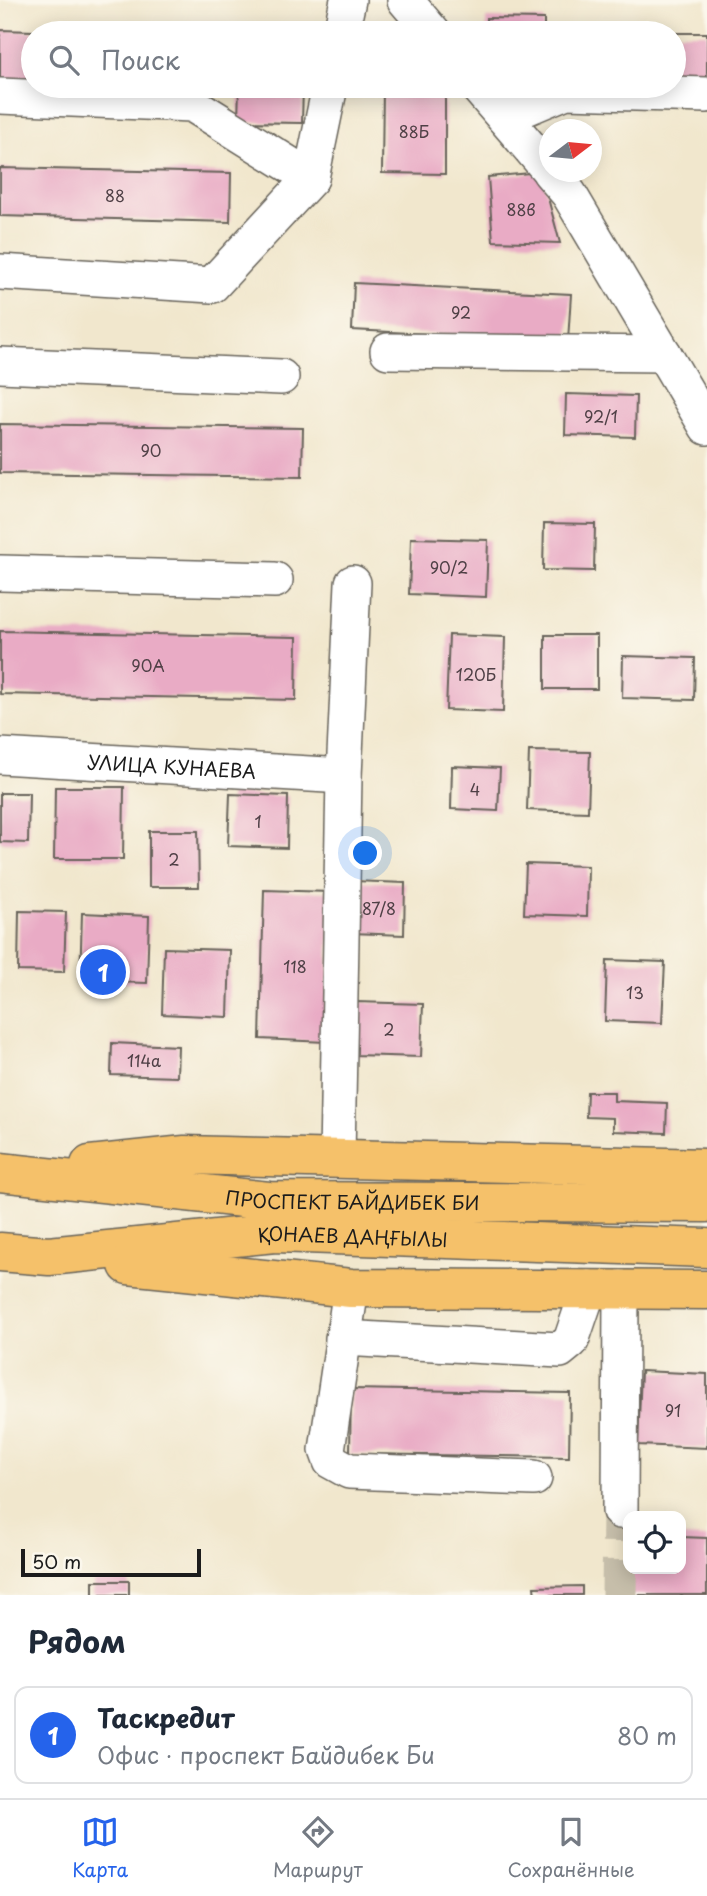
<!DOCTYPE html>
<html lang="ru">
<head>
<meta charset="utf-8">
<style>
	:root { --surface:#fff; --page:#f2f2f3; --text:#1f2937; --muted:#747a83; --line:#e0e1e3; --accent:#2563eb }
	body { margin:0; font-family:"Playpen Sans",sans-serif; background:var(--page); color:var(--text) }
	.controls { position:absolute; right:21px; bottom:21px; display:grid; overflow:hidden; border-radius:14px; box-shadow:0 4px 18px #0003 }
	.controls button { width:63px; height:63px; display:grid; place-items:center; padding:0; border:0; border-bottom:2px solid var(--line); background:var(--surface); color:var(--text); font:35px sans-serif }
	.compass { position:absolute; left:539px; top:119px; width:63px; height:63px; border-radius:50%; background:var(--surface); box-shadow:0 4px 18px #0003; rotate:74deg }
	.scale { position:absolute; left:21px; bottom:18px; width:180px; box-sizing:border-box; padding-left:7px; border:4px solid #1c1c1c; border-top:0; font-size:19px; line-height:24px; white-space:nowrap; color:#1c1c1c; -webkit-text-stroke:5px #fbf7ec; paint-order:stroke }
	.you { position:absolute; left:366px; top:854px; width:24px; height:24px; margin:-18px; border:5px solid #fff; border-radius:50%; background:#1a73e8; box-shadow:0 0 0 10px #1a73e833 }
	.badge { display:grid; place-items:center; width:46px; height:46px; border-radius:50%; background:var(--accent); color:#fff; font-size:23px; font-weight:700 }
	.pin { position:absolute; translate:-50% -50%; border:4px solid #fff; box-shadow:0 2px 7px #0006 }
	.list { margin:0; padding:0; list-style:none }
	h2 { display:flex; justify-content:space-between; align-items:center; height:91px; margin:0; padding:0 28px; font-size:30px }
	h2 small { font-size:23px; font-weight:400; color:var(--muted) }
	.list li { display:grid; grid-template-columns:46px 1fr auto; gap:21px; align-items:center; box-sizing:border-box; height:98px; margin:0 14px 14px; padding:0 14px; border:2px solid var(--line); border-radius:14px }
	.list b { display:block; font-size:26px; white-space:nowrap }
	.list p { margin:0; font-size:23px; white-space:nowrap; color:var(--muted) }
	.list em { font-size:23px; font-style:normal; color:var(--muted) }
	.icon { flex:none; width:38px; height:38px; fill:none; stroke:currentColor; stroke-width:2; stroke-linecap:round; stroke-linejoin:round }
	.map { position:relative; flex:none; width:707px; height:1595px; overflow:hidden }
	.search { position:absolute; background:var(--surface); box-shadow:0 4px 18px #0003; left:21px; right:21px; top:21px; height:77px; display:flex; align-items:center; gap:18px; box-sizing:border-box; padding:0 24px; border-radius:38px; color:var(--muted); font-size:26px }
	.sheet { height:203px; background:var(--surface) }
	nav { display:flex; justify-content:space-around; align-items:center; box-sizing:border-box; height:98px; border-top:2px solid var(--line); background:var(--surface); font-size:19px; color:var(--muted) }
	nav a { display:grid; justify-items:center; gap:4px }
	nav .on { color:var(--accent) }
	.map>svg:first-child { display:block }
</style>
</head>
<body>
<div class="map">
<svg width="707" height="1595" viewBox="0 0 707 1595">
	<rect width="100%" height="100%" fill="#fbf7ec"/>
	<filter id="ink" filterUnits="userSpaceOnUse"><feTurbulence type="fractalNoise" baseFrequency=".0143" numOctaves="2"/><feDisplacementMap in="SourceGraphic" scale="14" xChannelSelector="R" yChannelSelector="G"/><feConvolveMatrix kernelMatrix="1 2 1 2 8 2 1 2 1" color-interpolation-filters="sRGB"/></filter>
	<filter id="wash" filterUnits="userSpaceOnUse"><feTurbulence type="fractalNoise" baseFrequency=".00686" numOctaves="4" result="noise"/><feDisplacementMap in="SourceGraphic" scale="28" xChannelSelector="R" yChannelSelector="G"/><feGaussianBlur stdDeviation="1.57" result="paint"/><feColorMatrix in="noise" values="0 0 0 0 0 0 0 0 0 0 0 0 0 0 0 0 0 1.4 0 .05"/><feComposite in="paint" operator="in"/></filter>
	<g filter="url(#wash)">
		<rect width="100%" height="100%" fill="#f1e7cd"/>
		<g id="blocks">
			<g fill="#e9abc5">
				<polygon points="486,18 544,19 544,33 486,33"/>
				<polygon points="0,30 33,31 33,85 0,84"/>
				<rect x="674" y="33" width="33" height="47"/>
				<polygon points="239,86 303,86 302,123 238,122"/>
				<polygon points="383,86 445,86 445,174 382,173"/>
				<polygon points="0,168 231,173 230,222 0,216"/>
				<polygon points="541,172 560,243 493,241 488,177"/>
				<polygon points="354,283 571,294 568,341 352,330"/>
				<polygon points="566,394 636,396 635,437 565,435"/>
				<polygon points="0,424 303,428 302,477 0,473"/>
				<polygon points="544,523 595,524 594,571 543,570"/>
				<polygon points="411,538 488,540 486,597 409,594"/>
				<polygon points="0,631 297,637 296,700 0,694"/>
				<polygon points="449,635 505,637 503,712 446,710"/>
				<rect x="545" y="635" width="52" height="54"/>
				<polygon points="623,656 695,658 694,700 622,698"/>
				<polygon points="529,751 590,752 588,812 527,810"/>
				<polygon points="452,766 500,768 498,811 451,809"/>
				<polygon points="55,787 124,787 123,859 54,859"/>
				<polygon points="0,793 29,793 28,843 0,842"/>
				<polygon points="230,794 288,796 287,848 228,846"/>
				<polygon points="149,831 198,831 199,887 149,887"/>
				<polygon points="526,864 588,866 587,916 524,914"/>
				<polygon points="354,881 405,883 404,935 352,933"/>
				<polygon points="264,890 331,892 326,1042 260,1039"/>
				<polygon points="19,911 66,912 64,972 18,971"/>
				<polygon points="82,913 149,916 147,983 80,981"/>
				<polygon points="164,948 230,950 228,1017 162,1014"/>
				<polygon points="607,960 665,962 662,1023 605,1021"/>
				<polygon points="356,1002 423,1004 421,1057 355,1055"/>
				<polygon points="112,1043 178,1046 177,1077 111,1075"/>
				<polygon points="587,1092 614,1092 614,1101 667,1103 666,1133 613,1131 613,1118 586,1117"/>
				<polygon points="641,1371 707,1374 707,1448 638,1445"/>
				<polygon points="351,1389 570,1393 569,1457 350,1454"/>
				<polygon points="681,1537 707,1538 707,1595 630,1595 631,1569 681,1569"/>
				<rect x="93" y="1581" width="36" height="14"/>
				<polygon points="582,1586 582,1595 535,1595 534,1587"/>
			</g>
		</g>
	</g>
	<g filter="url(#ink)">
		<use href="#blocks" fill-opacity="0" stroke="#67635a" stroke-width="2"/>
		<g fill="none" stroke-linecap="round" stroke-linejoin="round">
			<polyline stroke="#c6beaa" stroke-width="35" stroke-dasharray="35 18" stroke-linecap="butt" points="619,1595 620,1511"/>
			<g stroke="#67635a" stroke-width="38">
				<g id="minor">
					<polyline points="405,0 433,33"/>
					<polyline points="341,33 348,0"/>
					<polyline points="477,86 550,171"/>
					<polyline points="0,96 192,104 311,178 330,86"/>
					<polyline points="504,117 566,91 707,95"/>
					<polyline points="550,172 569,194 707,427"/>
					<polyline points="0,272 212,285 311,178"/>
					<polyline points="388,351 664,354"/>
					<polyline points="0,365 281,377"/>
					<polyline points="0,573 275,580"/>
					<path id="s1" d="M0 756 344 776"/>
					<polyline points="337,1157 344,776 353,583"/>
					<polyline points="351,1288 327,1450 331,1461 349,1471 534,1478"/>
					<polyline points="343,1338 560,1350 571,1341 589,1288"/>
					<polyline points="620,1511 621,1288"/>
				</g>
			</g>
			<g stroke="#67635a" stroke-width="41">
				<g id="major">
					<polyline points="90,1165 185,1155 707,1168"/>
					<path id="s2" d="M0 1172 269 1201 707 1203"/>
					<path id="s3" d="M0 1252 49 1256 275 1233 707 1248"/>
					<polyline points="128,1265 351,1288 707,1290"/>
				</g>
			</g>
			<use href="#minor" stroke="#fff" stroke-width="35"/>
			<use href="#major" stroke="#f5c16b" stroke-width="38"/>
		</g>
	</g>
	<g text-anchor="middle" dominant-baseline="central" stroke-width="5" stroke-linejoin="round" paint-order="stroke">
		<g font-size="16" fill="#4f4046">
			<text x="414" y="131">88Б</text>
			<text x="115" y="195">88</text>
			<text x="521" y="209">88в</text>
			<text x="461" y="312">92</text>
			<text x="601" y="416">92/1</text>
			<text x="151" y="450">90</text>
			<text x="449" y="567">90/2</text>
			<text x="148" y="665">90А</text>
			<text x="476" y="674">120Б</text>
			<text x="475" y="789">4</text>
			<text x="258" y="821">1</text>
			<text x="174" y="859">2</text>
			<text x="379" y="908">87/8</text>
			<text x="295" y="966">118</text>
			<text x="635" y="992">13</text>
			<text x="389" y="1029">2</text>
			<text x="144" y="1060">114а</text>
			<text x="673" y="1410">91</text>
		</g>
		<g font-size="19" fill="#1c1c1c" stroke="#fbf7ec">
			<text stroke="none"><textPath href="#s1" startOffset="172">УЛИЦА КУНАЕВА</textPath></text>
			<text stroke="none"><textPath href="#s2" startOffset="354">ПРОСПЕКТ БАЙДИБЕК БИ</textPath></text>
			<text stroke="none"><textPath href="#s3" startOffset="354">ҚОНАЕВ ДАҢҒЫЛЫ</textPath></text>
		</g>
	</g>
</svg>
<div class="controls">
<button><svg class="icon" aria-label="locate" viewBox="0 0 24 24"><circle cx="12" cy="12" r="6"/><path d="M12 2v4M12 18v4M2 12h4M18 12h4"/></svg></button>
</div>
<svg class="compass" viewBox="-18 -18 36 36"><path d="M0-13l5 13h-10z" fill="#e53935"/><path d="M0 13l5-13h-10z" fill="#747a83"/></svg>
<div class="scale">50 m</div>
<div class="you"></div>
<div class="pin badge" style="left:103px;top:972px">1</div>
<div class="search"><svg class="icon" aria-label="search" viewBox="0 0 24 24"><circle cx="10" cy="10" r="6"/><path d="M15 15l6 6"/></svg>Поиск</div>
</div>
<section class="sheet">
<h2>Рядом<small></small></h2>
<ul class="list">
<li><span class="badge">1</span><div><b>Таскредит</b><p>Офис · проспект Байдибек Би</p></div><em>80 m</em></li>
</ul>
</section>
<nav>
<a class="on"><svg class="icon" aria-label="map" viewBox="0 0 24 24"><path d="M3 6l6-2 6 2 6-2v14l-6 2-6-2-6 2zM9 4v14M15 6v14"/></svg>Карта</a>
<a><svg class="icon" aria-label="directions" viewBox="0 0 24 24"><path d="M12 3l9 9-9 9-9-9zM9 14v-3h6M13 9l2 2-2 2"/></svg>Маршрут</a>
<a><svg class="icon" aria-label="saved" viewBox="0 0 24 24"><path d="M7 4h10v16l-5-4-5 4z"/></svg>Сохранённые</a>
</nav>
</body>
</html>
